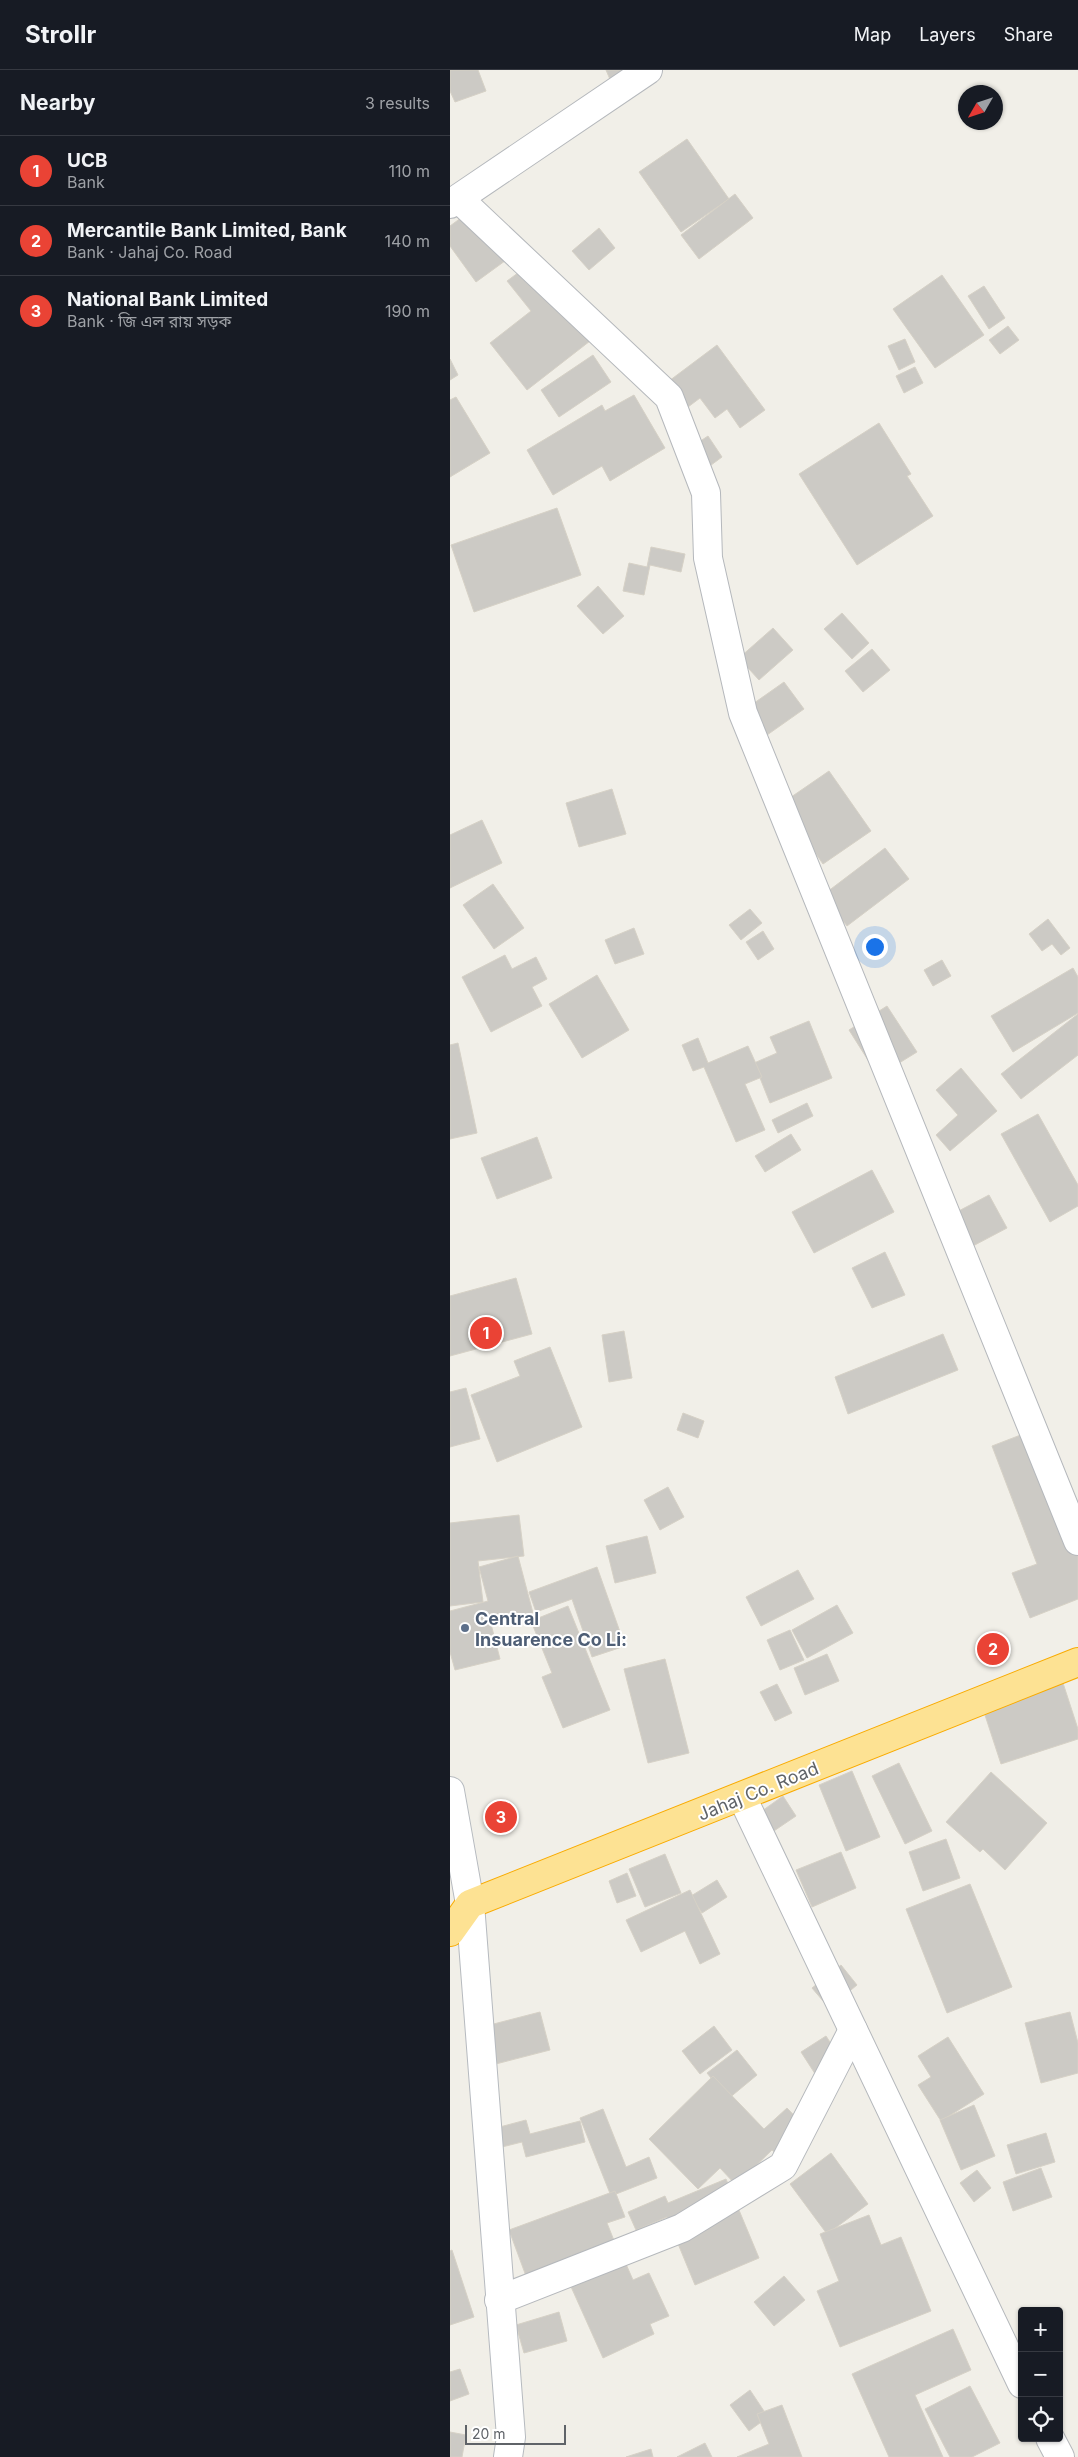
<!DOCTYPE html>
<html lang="en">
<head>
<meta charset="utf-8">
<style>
	:root { --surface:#171b24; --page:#20242c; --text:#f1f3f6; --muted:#9ea1a6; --line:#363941; --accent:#ea4335 }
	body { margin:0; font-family:Inter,"Noto Sans Bengali",sans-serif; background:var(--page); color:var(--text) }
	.controls { position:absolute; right:15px; bottom:15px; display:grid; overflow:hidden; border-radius:5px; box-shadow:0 1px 4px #0004 }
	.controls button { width:45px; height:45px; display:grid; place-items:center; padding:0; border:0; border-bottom:1px solid var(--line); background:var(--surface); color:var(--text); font:25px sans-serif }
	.compass { position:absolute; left:508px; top:15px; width:45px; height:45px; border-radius:50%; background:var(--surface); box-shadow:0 1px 4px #0004; rotate:231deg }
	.scale { position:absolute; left:15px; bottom:12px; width:101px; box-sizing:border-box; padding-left:5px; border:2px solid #5f6368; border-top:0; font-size:14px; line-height:18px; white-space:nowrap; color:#5f6368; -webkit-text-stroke:4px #fff; paint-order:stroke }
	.you { position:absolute; left:424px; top:876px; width:18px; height:18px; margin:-12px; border:4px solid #fff; border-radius:50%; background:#1a73e8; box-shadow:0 0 0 8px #1a73e833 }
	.badge { display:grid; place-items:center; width:32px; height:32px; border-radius:50%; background:var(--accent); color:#fff; font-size:16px; font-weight:700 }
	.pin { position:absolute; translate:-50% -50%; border:2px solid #fff; box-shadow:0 1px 5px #0006 }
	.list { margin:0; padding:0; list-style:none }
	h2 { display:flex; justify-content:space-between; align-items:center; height:65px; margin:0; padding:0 20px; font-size:21px }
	h2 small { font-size:16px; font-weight:400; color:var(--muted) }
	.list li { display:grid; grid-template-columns:32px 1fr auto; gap:15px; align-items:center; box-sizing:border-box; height:70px; padding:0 20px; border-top:1px solid var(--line) }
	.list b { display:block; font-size:19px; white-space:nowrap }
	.list p { margin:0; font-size:16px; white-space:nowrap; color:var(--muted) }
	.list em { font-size:16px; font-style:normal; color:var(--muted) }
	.icon { flex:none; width:28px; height:28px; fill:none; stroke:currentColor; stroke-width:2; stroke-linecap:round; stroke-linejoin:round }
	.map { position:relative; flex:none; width:628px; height:2387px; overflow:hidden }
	header { display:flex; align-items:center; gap:30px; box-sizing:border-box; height:70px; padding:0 25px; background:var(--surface); border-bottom:1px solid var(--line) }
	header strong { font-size:24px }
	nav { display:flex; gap:28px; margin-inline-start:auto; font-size:18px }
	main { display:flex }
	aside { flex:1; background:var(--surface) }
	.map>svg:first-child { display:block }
</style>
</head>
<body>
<header>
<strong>Strollr</strong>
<nav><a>Map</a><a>Layers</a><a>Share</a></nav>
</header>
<main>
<aside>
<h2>Nearby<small>3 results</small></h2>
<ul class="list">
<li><span class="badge">1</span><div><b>UCB</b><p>Bank</p></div><em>110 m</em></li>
<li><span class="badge">2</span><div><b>Mercantile Bank Limited, Bank</b><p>Bank · Jahaj Co. Road</p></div><em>140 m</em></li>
<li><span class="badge">3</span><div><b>National Bank Limited</b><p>Bank · জি এল রায় সড়ক</p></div><em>190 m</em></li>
</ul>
</aside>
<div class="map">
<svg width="628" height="2387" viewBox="0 0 628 2387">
	<rect width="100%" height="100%" fill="#f1efe8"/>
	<g fill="#cccac5" stroke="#d6d1c6">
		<polygon points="0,0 28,0 36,21 5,32 0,21"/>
		<polygon points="156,0 184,0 162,14"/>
		<polygon points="237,69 279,129 231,162 189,102"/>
		<polygon points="285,124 303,148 249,189 231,165"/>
		<polygon points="23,139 59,188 26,212 0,176 0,156"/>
		<polygon points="149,158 165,178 139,200 122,181"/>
		<polygon points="80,194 140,271 77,320 40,273 81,241 57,211"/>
		<polygon points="492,205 534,265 485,298 443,239"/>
		<polygon points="534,216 555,248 539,259 518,226"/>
		<polygon points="558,256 569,270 550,284 539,270"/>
		<polygon points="455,269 465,292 449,300 438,276"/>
		<polygon points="267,275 315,340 290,358 277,339 265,348 250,328 226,346 207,320"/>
		<polygon points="143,285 161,312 109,347 91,320"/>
		<polygon points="0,289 8,305 0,310"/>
		<polygon points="465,297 473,313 454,323 446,306"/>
		<polygon points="184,325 215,378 160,411 152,396 103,425 77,380 152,335 155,341"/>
		<polygon points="6,327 40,383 0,407 0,330"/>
		<polygon points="429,353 461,404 457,406 483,446 407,495 349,404"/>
		<polygon points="258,366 272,387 257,398 243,376"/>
		<polygon points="107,438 131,505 24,542 1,475"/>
		<polygon points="201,477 235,484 231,502 200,495 194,525 173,521 179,493 197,497"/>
		<polygon points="148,516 174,546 153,564 127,536"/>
		<polygon points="392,543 419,573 402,589 374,559"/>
		<polygon points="323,558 343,580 309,610 289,588"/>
		<polygon points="422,579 440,600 413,622 395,601"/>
		<polygon points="334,612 354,639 310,670 290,643"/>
		<polygon points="379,701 421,761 373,794 331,734"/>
		<polygon points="162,719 176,764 129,777 116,733"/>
		<polygon points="32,750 52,793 0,818 0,765"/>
		<polygon points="435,778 459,809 397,856 373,825"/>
		<polygon points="43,814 74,858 44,879 13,835"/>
		<polygon points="300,839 312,853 291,870 279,855"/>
		<polygon points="598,849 620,878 611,885 602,874 592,881 579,864"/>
		<polygon points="184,858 194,884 165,894 155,870"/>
		<polygon points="313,861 324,879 308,890 296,872"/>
		<polygon points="55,885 62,899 86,887 97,909 82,917 92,936 41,962 12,907"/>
		<polygon points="492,890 501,906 483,916 474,900"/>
		<polygon points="623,898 628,907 628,943 563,982 541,946"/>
		<polygon points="147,905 179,960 132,988 99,934"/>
		<polygon points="437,936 467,982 428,1006 399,960"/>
		<polygon points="628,944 628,985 571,1029 551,1004"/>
		<polygon points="359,951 382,1008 320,1033 304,993 327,983 320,967"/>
		<polygon points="248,968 258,993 298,976 312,1007 295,1014 315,1060 286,1072 254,997 243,1001 232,975"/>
		<polygon points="8,973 27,1063 0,1069 0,975"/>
		<polygon points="511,998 547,1041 500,1081 486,1065 508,1045 486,1020"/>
		<polygon points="357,1033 363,1046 328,1063 322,1050"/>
		<polygon points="588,1044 628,1115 628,1136 600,1152 551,1064"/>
		<polygon points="341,1064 351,1080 315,1102 305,1086"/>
		<polygon points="87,1067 102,1108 47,1129 31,1088"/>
		<polygon points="422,1100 444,1142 364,1183 342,1142"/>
		<polygon points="539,1125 557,1158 502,1187 484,1154"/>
		<polygon points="435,1182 455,1225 422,1238 402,1198"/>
		<polygon points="66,1208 82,1264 0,1286 0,1226"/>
		<polygon points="174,1261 182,1308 159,1312 152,1265"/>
		<polygon points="493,1264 508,1300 398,1344 385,1307"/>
		<polygon points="100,1277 132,1357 47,1392 21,1325 70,1306 64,1291"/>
		<polygon points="16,1318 30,1369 0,1377 0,1322"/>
		<polygon points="233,1343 254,1351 248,1368 227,1360"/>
		<polygon points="581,1361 628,1485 628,1529 580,1548 562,1503 587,1494 542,1376"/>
		<polygon points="218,1417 234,1447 210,1460 194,1430"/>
		<polygon points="69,1445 74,1486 28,1491 33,1532 0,1536 0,1453"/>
		<polygon points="197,1466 206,1503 165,1513 156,1476"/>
		<polygon points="68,1486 83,1543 41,1554 50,1589 5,1600 0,1582 0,1541 38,1531 29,1497"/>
		<polygon points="147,1497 175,1576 142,1587 122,1529 86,1542 79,1522"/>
		<polygon points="348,1500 364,1529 311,1556 296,1527"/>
		<polygon points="387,1535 403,1563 357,1588 342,1560"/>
		<polygon points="118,1536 160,1640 113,1658 92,1607 102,1603 81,1551"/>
		<polygon points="340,1560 354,1590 330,1600 317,1570"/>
		<polygon points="377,1584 389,1611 355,1625 344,1598"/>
		<polygon points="215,1589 239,1683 198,1693 174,1599"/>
		<polygon points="613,1613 628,1659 628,1669 551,1694 533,1639"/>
		<polygon points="327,1614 342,1643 325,1651 310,1622"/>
		<polygon points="449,1693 482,1761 455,1774 422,1706"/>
		<polygon points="402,1701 430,1767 396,1781 369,1715"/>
		<polygon points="541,1702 597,1753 555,1800 533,1779 530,1782 496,1752"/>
		<polygon points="333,1726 346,1746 315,1767 302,1748"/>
		<polygon points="496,1769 510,1808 473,1821 459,1782"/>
		<polygon points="391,1782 406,1818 362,1837 346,1800"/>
		<polygon points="215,1784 231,1823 195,1837 179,1799"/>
		<polygon points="177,1803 186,1826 167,1833 159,1811"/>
		<polygon points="267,1810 277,1827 252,1843 241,1826"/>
		<polygon points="520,1814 562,1917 497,1943 456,1839"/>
		<polygon points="240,1820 270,1884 250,1894 235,1861 191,1882 176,1850"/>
		<polygon points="391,1895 407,1915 379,1938 362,1918"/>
		<polygon points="90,1942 100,1980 42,1995 32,1957"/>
		<polygon points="620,1942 628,1973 628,2003 591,2013 575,1953"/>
		<polygon points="264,1956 282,1980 250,2004 232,1981"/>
		<polygon points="376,1966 396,1997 371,2013 351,1982"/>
		<polygon points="498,1967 534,2024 491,2051 468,2015 481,2007 468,1986"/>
		<polygon points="287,1980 307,2005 278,2029 257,2003"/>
		<polygon points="263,2006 314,2059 337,2038 362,2064 334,2092 322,2080 286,2115 270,2098 248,2119 199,2069"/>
		<polygon points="524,2035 545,2086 511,2100 490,2050"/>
		<polygon points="153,2039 176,2097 199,2087 207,2108 161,2126 130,2048"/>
		<polygon points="76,2050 80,2064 130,2051 135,2072 76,2087 72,2072 52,2077 46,2058"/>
		<polygon points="596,2063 605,2092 566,2104 557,2075"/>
		<polygon points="381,2083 418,2134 377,2164 340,2114"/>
		<polygon points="591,2098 602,2127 563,2141 553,2112"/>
		<polygon points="527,2100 541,2118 524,2132 510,2113"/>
		<polygon points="276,2109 309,2188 245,2215 217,2147 186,2160 178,2142 215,2126 218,2133"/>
		<polygon points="165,2121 175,2147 157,2153 165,2173 76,2206 59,2160"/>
		<polygon points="419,2145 431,2175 451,2167 481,2241 390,2277 367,2221 389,2211 370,2164"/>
		<polygon points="2,2180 24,2247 0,2255 0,2181"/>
		<polygon points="172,2185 183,2210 199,2203 219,2246 200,2254 204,2264 153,2288 118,2210"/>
		<polygon points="334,2206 355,2230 324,2256 304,2232"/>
		<polygon points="109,2242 117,2271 74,2283 66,2255"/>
		<polygon points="503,2259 521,2300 465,2325 493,2387 439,2387 402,2304"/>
		<polygon points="10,2299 19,2324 0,2331 0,2302"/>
		<polygon points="520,2316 550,2373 522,2387 500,2387 475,2339"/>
		<polygon points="300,2320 318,2347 299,2361 280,2335"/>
		<polygon points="332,2335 352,2387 287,2387 319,2374 307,2344"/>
		<polygon points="0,2362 16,2365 12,2387 0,2387"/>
		<polygon points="255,2373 262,2387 227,2387"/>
		<polygon points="201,2379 203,2387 176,2387"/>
	</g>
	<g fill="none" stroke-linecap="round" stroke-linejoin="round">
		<g stroke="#b5b8bc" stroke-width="30">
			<g id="street">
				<polyline points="9,129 219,327 256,423 258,488 293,643 628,1471"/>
				<polyline points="0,134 198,0"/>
				<polyline points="292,1727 572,2314"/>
				<polyline points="49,2230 232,2158 333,2096 403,1960"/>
				<polyline points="600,2368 610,2387"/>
			</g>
		</g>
		<g stroke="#b6babf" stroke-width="30">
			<polyline id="secondary" points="0,1721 20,1834 61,2367 58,2387"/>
		</g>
		<g stroke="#f9ab00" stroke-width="30">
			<polyline id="highway" points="0,1862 20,1834 628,1592"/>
		</g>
		<use href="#street" stroke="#fff" stroke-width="28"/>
		<use href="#secondary" stroke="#fff" stroke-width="28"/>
		<use href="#highway" stroke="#fde293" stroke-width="28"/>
	</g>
	<circle fill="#5c6f8a" stroke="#fff" stroke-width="2" cx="15" cy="1558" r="5"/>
	<g text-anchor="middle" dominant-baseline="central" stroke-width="4" stroke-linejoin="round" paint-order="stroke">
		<g font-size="18" font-weight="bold" fill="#4e5e75" stroke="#fff" text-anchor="start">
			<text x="25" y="1548">Central<tspan x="25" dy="21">Insuarence Co Li:</tspan></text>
		</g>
		<g font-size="18" fill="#5f6368" stroke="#fff">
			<text transform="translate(308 1721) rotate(-22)">Jahaj Co. Road</text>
		</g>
	</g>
</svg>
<div class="controls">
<button>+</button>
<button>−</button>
<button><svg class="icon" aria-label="locate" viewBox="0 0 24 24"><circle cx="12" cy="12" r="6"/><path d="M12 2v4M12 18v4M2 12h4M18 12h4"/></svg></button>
</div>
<svg class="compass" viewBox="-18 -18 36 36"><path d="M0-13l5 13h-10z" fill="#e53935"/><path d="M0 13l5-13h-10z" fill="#9ea1a6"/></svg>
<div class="scale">20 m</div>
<div class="you"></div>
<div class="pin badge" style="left:36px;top:1263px">1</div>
<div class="pin badge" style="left:543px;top:1579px">2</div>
<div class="pin badge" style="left:51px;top:1747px">3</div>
</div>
</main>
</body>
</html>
